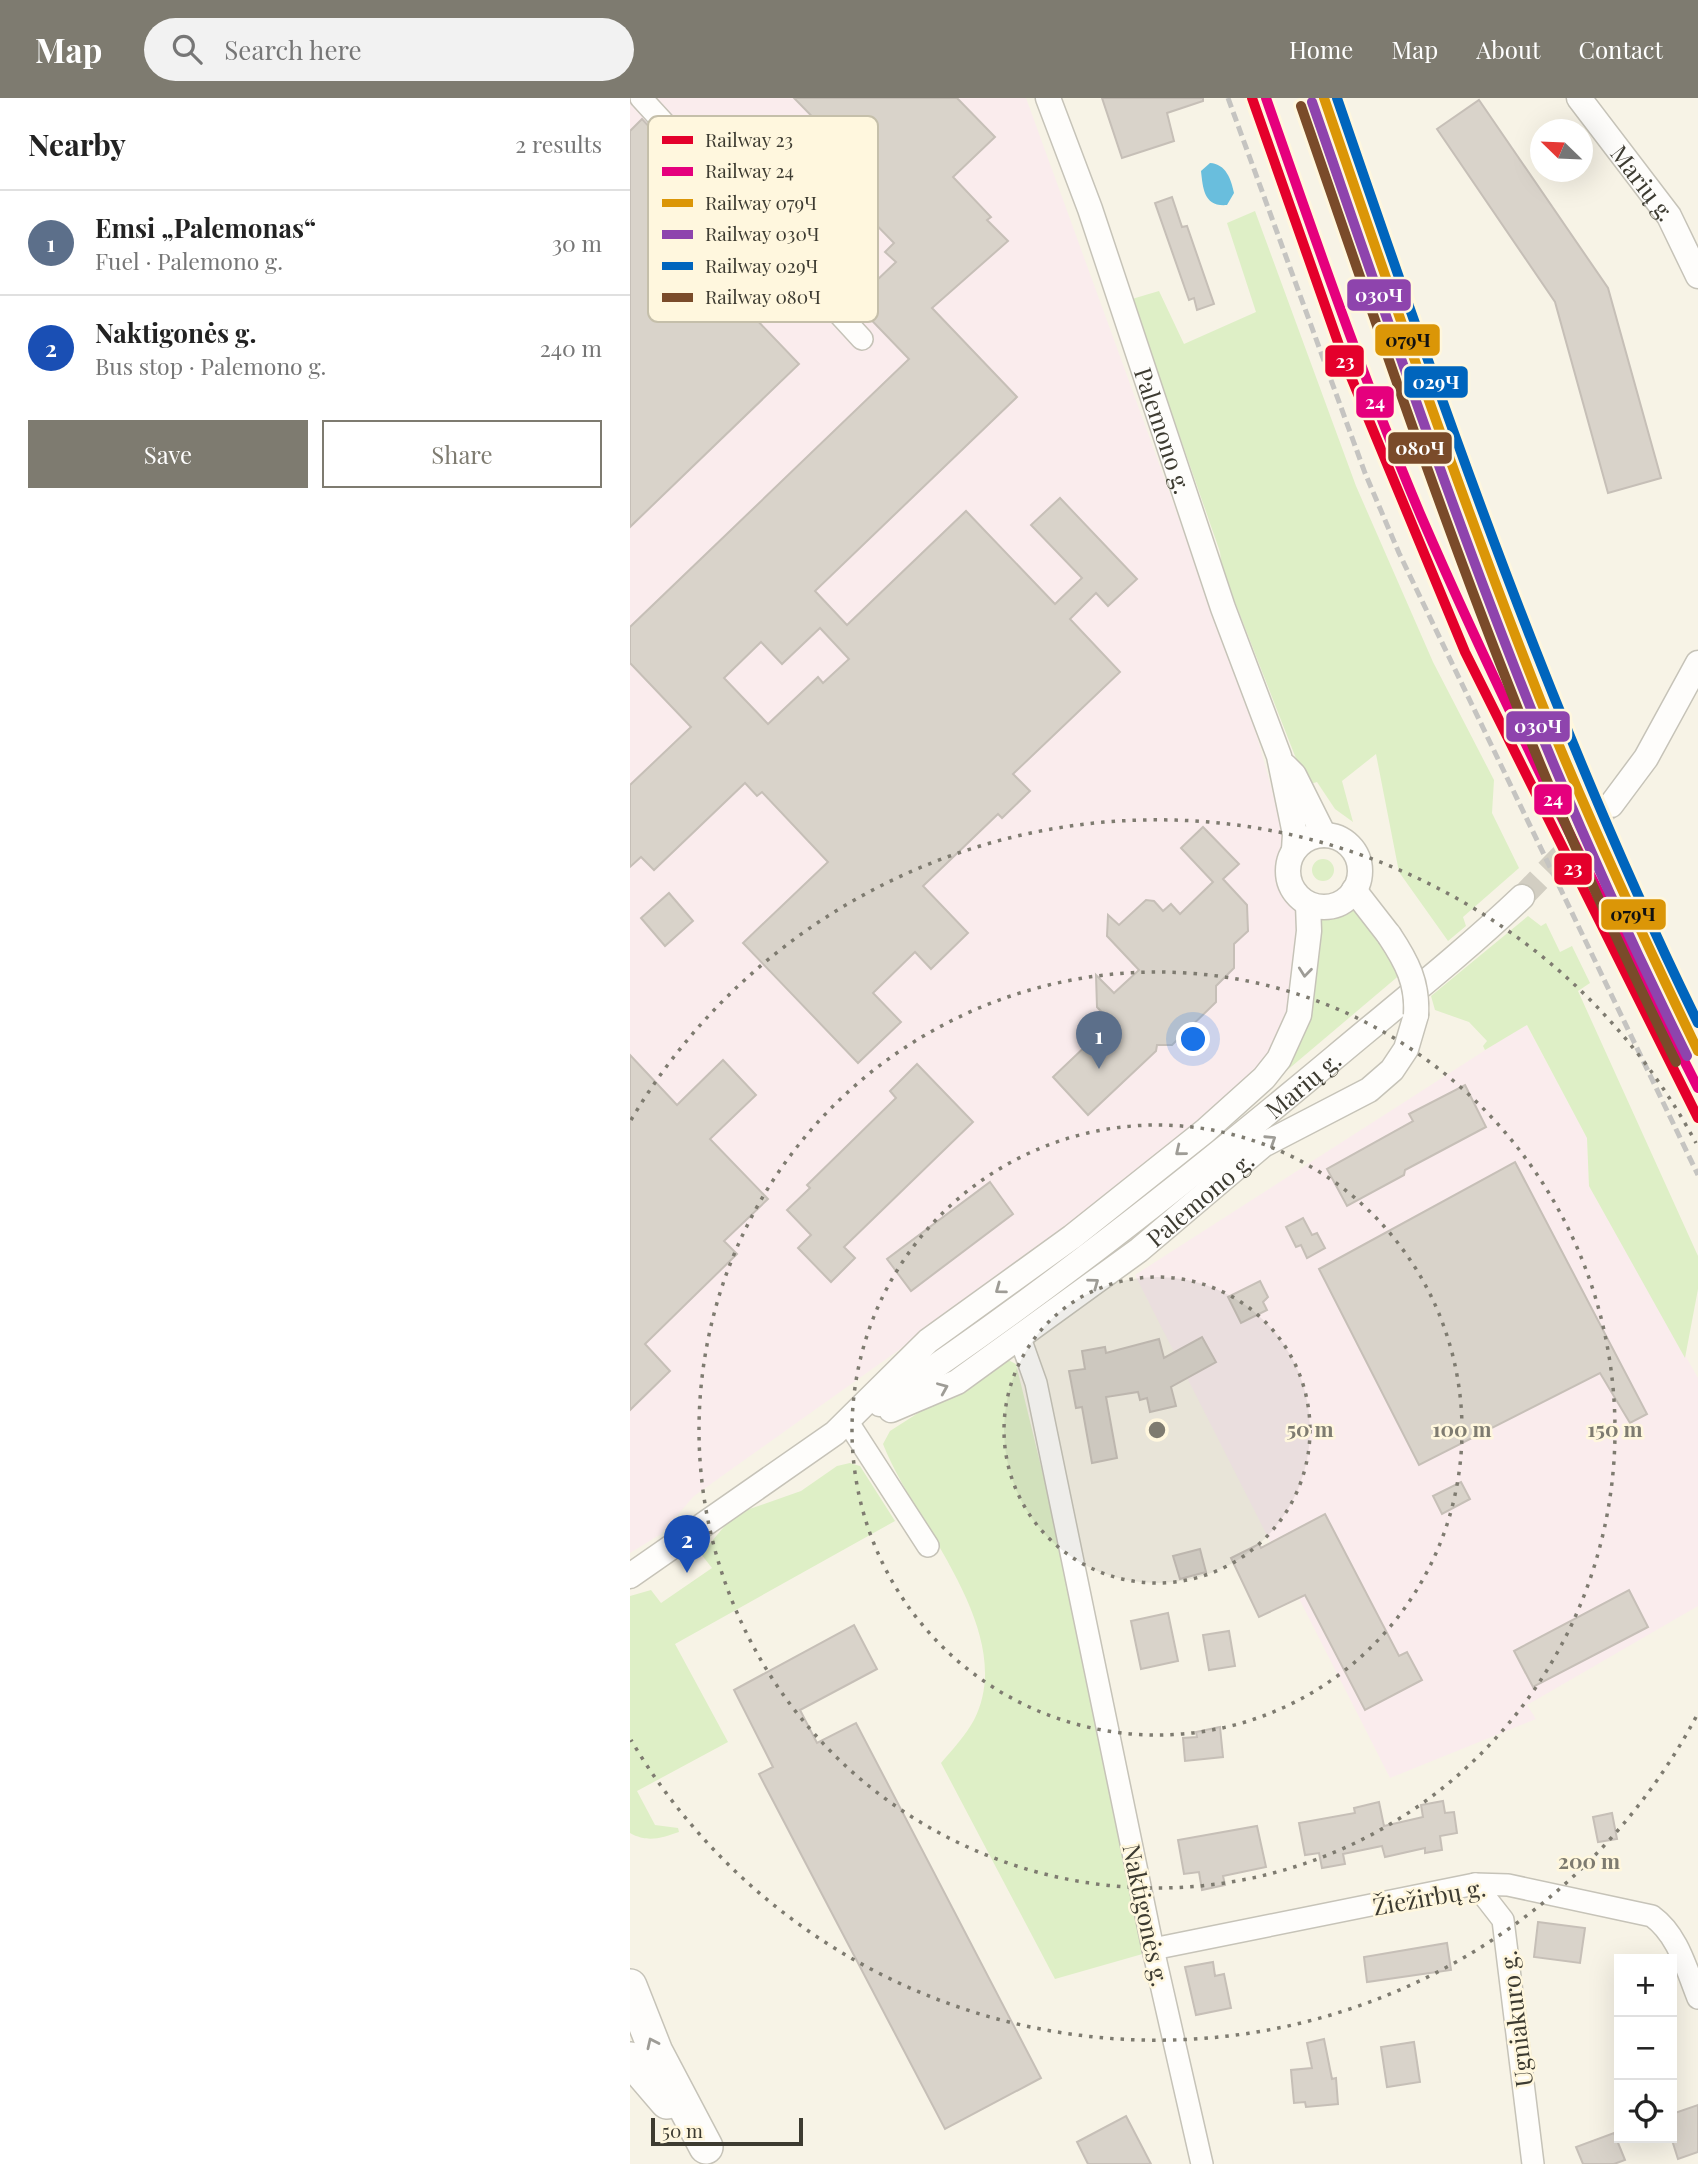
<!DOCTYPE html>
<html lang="en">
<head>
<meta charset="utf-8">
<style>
	:root { --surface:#fff; --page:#f2f2f2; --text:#222; --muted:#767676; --line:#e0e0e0; --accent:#7e7b70 }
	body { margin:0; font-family:"Playfair Display",serif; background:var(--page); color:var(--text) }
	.controls { position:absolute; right:21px; bottom:21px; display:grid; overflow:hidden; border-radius:0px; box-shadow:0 7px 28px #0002 }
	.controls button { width:63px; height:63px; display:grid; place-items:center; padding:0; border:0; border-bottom:2px solid var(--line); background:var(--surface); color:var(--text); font:35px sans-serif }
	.compass { position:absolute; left:900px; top:21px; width:63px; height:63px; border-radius:50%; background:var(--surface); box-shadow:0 7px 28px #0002; rotate:293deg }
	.scale { position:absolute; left:21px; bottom:18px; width:152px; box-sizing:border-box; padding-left:7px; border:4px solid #3d3b31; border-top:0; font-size:19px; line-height:24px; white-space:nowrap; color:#3d3b31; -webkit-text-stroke:5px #fff7de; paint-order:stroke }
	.you { position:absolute; left:564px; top:942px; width:24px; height:24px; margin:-18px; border:5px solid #fff; border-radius:50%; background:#1a73e8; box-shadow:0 0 0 10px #1a73e833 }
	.badge { display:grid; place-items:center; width:46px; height:46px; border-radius:50%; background:var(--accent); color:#fff; font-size:23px; font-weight:700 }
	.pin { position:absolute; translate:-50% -58px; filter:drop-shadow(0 2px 4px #0008) }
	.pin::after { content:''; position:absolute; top:37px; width:24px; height:21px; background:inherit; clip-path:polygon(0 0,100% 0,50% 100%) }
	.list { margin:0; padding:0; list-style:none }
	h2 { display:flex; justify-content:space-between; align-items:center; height:91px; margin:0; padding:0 28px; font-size:30px }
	h2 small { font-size:23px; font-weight:400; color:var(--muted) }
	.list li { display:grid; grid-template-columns:46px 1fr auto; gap:21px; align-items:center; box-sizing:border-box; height:105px; padding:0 28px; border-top:2px solid var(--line) }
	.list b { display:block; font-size:26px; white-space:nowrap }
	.list p { margin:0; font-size:23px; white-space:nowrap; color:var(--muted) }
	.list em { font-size:23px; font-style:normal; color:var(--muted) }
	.actions { display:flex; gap:14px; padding:21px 28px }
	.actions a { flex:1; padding:16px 0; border:2px solid var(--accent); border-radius:0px; text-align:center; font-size:24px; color:var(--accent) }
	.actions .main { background:var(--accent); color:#fff }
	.icon { flex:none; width:38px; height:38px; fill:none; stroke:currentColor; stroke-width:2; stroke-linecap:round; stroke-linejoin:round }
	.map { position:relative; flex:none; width:1068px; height:2066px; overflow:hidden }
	header { display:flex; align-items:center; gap:42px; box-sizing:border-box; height:98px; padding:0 35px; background:var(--accent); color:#fff }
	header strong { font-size:33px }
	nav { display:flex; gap:38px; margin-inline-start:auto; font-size:24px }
	.search { width:490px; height:63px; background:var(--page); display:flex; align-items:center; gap:18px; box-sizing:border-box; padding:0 24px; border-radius:38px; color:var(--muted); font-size:26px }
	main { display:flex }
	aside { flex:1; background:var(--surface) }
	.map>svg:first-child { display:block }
</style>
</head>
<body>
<header>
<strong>Map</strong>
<div class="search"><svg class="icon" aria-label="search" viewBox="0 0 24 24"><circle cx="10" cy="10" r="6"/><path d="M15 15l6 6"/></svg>Search here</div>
<nav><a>Home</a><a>Map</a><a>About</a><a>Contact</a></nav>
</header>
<main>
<aside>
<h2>Nearby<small>2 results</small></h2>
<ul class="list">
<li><span class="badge" style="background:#5c6f8a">1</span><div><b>Emsi „Palemonas“</b><p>Fuel · Palemono g.</p></div><em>30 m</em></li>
<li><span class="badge" style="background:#1a4fb4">2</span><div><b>Naktigonės g.</b><p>Bus stop · Palemono g.</p></div><em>240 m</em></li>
</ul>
<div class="actions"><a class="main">Save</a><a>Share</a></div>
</aside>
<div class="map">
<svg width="1068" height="2066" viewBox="0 0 1068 2066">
	<rect width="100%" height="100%" fill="#f7f3e6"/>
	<g fill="#faeced">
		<polygon points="0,0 396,0 623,624 656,743 645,773 650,793 665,810 669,839 662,915 627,976 520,1065 318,1217 64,1398 31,1436 0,1455"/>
		<polygon points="896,926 957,1040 959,1088 1068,1280 1068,1508 897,1607 906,1621 760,1680 505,1177"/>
	</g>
	<g fill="#deefc6">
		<polygon points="625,113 726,388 803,564 864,682 862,715 889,770 833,819 836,828 818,843 769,774 746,656 712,683 723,724 705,711 687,684 677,687 674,681 592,471 590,454 502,201 529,193 554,246 626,214 597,125"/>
		<circle cx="693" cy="772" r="11"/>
		<polygon points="722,809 749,840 772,875 642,985 687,818 703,819"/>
		<polygon points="898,818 911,828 916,825 930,854 942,848 960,885 948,893 1068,1158 1068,1191 1055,1260 959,1088 957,1040 897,927 855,952 853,948 857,943 839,924 805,912 801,898"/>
		<path d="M374 1260 386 1266 434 1463 516 1855 425 1881 311 1665C322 1652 336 1637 344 1622 389 1534 284 1426 253 1346L260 1333Z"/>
		<path d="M220 1365 230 1368 265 1423 45 1546 98 1644 7 1693 25 1727 48 1730 49 1734C31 1740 18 1745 0 1735V1498L21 1492 31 1505 82 1470 71 1456 98 1424 111 1414 171 1393 207 1368Z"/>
	</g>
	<path fill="#69bedd" d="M580 65C596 66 601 81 604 95L597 107C574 109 573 91 571 73Z"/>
	<g fill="#d9d3ca" stroke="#c6bfb7" stroke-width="2" fill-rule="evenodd">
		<path d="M164 0H327L365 39 323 79 361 119 357 122 378 143 302 210 387 299 185 493 217 527 336 413 425 506 452 480 401 427 430 400 507 481 478 508 466 495 440 521 490 574 383 676 400 693 372 720 368 716 293 788 338 835 301 871 285 854 243 895 271 924 228 965 113 845 198 764 132 694 127 698 115 685 24 772 11 759 0 769V687L61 629 0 565V529L279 261 224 204 266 164 255 154 264 145 225 105 234 96 197 57 209 46ZM190 530 219 561 193 585 188 579 138 626 94 580 131 544 152 566Z"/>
		<polygon points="472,0 573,0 573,3 537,15 544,43 492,60"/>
		<polygon points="849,2 978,190 1031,380 978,395 925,204 807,31"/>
		<polygon points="12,21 139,159 101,195 169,266 0,429 0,33"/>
		<polygon points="542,99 552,129 557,128 584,206 567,212 564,200 559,202 525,105"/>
		<polygon points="573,729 609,766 593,781 617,807 618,833 604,846 604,870 586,888 586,904 542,947 527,947 526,953 458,1017 423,979 481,924 467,909 466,877 484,895 509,872 477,838 478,817 489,827 516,802 524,803 533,813 541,806 550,816 583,784 551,750"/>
		<polygon points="39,795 63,823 35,848 11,820"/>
		<polygon points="0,957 47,1007 93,962 126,997 80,1041 138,1101 94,1143 107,1156 15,1246 40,1273 0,1312"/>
		<polygon points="287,966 343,1024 214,1149 225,1160 201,1184 168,1150 181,1137 157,1112 180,1090 177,1087 266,1000 260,993"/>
		<polygon points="835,987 856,1029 775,1072 774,1077 717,1108 697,1071 783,1023 779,1016"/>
		<polygon points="885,1064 1017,1316 1000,1325 970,1275 789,1367 689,1171"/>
		<polygon points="360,1084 383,1116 281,1193 257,1161"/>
		<polygon points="673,1120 682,1137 687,1135 695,1150 677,1160 671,1147 666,1149 656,1129"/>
		<polygon points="630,1183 638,1199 633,1204 637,1212 611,1225 598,1199"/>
		<polygon points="572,1239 586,1264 541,1289 546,1308 520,1314 517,1300 510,1302 508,1294 476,1299 487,1360 462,1365 452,1309 446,1310 439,1273 455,1271 452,1253 475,1249 476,1255 529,1241 534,1260"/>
		<polygon points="831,1384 840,1401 812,1416 803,1398"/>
		<polygon points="695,1416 769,1558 777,1554 792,1582 735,1612 675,1497 629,1519 601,1460 629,1446 631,1450"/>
		<polygon points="570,1451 576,1474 550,1481 543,1458"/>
		<polygon points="999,1492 1018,1529 903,1589 884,1553"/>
		<polygon points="538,1515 548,1563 511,1571 501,1523"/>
		<polygon points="224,1527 247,1571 170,1612 187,1645 226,1625 411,1980 315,2031 129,1676 143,1669 104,1592"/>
		<polygon points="599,1533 605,1568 579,1572 573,1537"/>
		<polygon points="590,1629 593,1659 555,1663 553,1640 567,1639 566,1634"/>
		<polygon points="813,1703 815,1715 824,1714 827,1735 810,1738 812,1752 795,1755 795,1750 755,1759 752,1748 713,1756 715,1766 692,1770 689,1755 675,1757 669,1725 725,1715 724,1710 749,1704 754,1728 793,1719 791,1707"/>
		<polygon points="982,1715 987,1741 968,1744 963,1719"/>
		<polygon points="627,1728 636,1769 593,1778 595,1787 572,1792 569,1774 554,1776 548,1742"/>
		<polygon points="908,1824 955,1830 950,1865 904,1859"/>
		<polygon points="817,1845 821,1872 737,1884 734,1859"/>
		<polygon points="583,1864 585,1878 594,1876 601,1910 566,1917 555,1869"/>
		<polygon points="694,1941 702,1981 706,1980 708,2006 676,2009 675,2004 664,2005 661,1972 682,1970 677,1945"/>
		<polygon points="784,1944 790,1984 757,1989 751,1949"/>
		<polygon points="1068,2007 1068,2054 1048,2061 1042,2042 1042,2016"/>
		<polygon points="496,2018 521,2066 458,2066 447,2044"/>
		<polygon points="984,2035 995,2062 984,2066 953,2066 946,2049"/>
	</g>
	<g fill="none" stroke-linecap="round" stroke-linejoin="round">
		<polyline stroke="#d2cec2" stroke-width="24" stroke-dasharray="24 12" stroke-linecap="butt" points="892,799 981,707"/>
		<g stroke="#c6c3b8" stroke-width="24">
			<g id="minor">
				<polyline points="11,0 232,241"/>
				<polyline points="390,1240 406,1285 523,1851 572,2066"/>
				<polyline points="221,1329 298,1448"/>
				<polyline points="845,1786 873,1822 903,2066"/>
				<path d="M523 1851 845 1786 878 1787 1022 1818C1048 1837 1056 1870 1068 1900"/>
			</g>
		</g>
		<g stroke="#c6c3b8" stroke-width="27">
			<g id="tertiary">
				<path id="s1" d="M418 0 460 111 593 510 649 658 665 736 664 752"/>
				<path id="s2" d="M949 0 1039 118 1068 178"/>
				<polyline points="655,668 664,677 694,737"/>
				<polyline points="981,707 1016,660 1068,565"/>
				<circle cx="694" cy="773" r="36"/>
				<polyline points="724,792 759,837"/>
				<path id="s3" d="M250 1306C408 1201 558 1082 704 960 767 907 832 856 892 799"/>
				<path id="s4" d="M261 1312 327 1284 509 1152 633 1047 739 992 762 972 776 951 786 917"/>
				<polyline points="0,1478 205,1335 298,1243 442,1139 575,1033 634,980 649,961 669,917 679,833 678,806"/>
			</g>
		</g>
		<g stroke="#c6c3b8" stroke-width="36">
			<g id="trunk">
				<polyline points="0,1888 26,1954 76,2049"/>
				<polyline points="0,1961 37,2004"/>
			</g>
		</g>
		<use href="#minor" stroke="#fefdfb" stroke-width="21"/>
		<use href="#tertiary" stroke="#fefdfb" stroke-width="24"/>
		<use href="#trunk" stroke="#fefdfb" stroke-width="33"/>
		<polyline stroke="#c5c4c1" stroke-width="5" stroke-dasharray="10 5" stroke-linecap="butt" points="598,0 735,375 769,455 1068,1077"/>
		<g stroke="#c6c3b8" stroke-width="27" stroke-linecap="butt">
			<path id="tertiary-bridge" d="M759 837C777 864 788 885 786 917"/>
		</g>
		<use href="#tertiary-bridge" stroke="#fefdfb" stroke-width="24"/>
		<g stroke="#fff7de" stroke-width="16">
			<polyline id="rail-1" points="622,0 716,267 835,554 1068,1020"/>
		</g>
		<g stroke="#fff7de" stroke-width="16">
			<path id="rail-2" d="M636 0C685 140 733 281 791 418 875 612 972 801 1068 990"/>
		</g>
		<g stroke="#fff7de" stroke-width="16">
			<path id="rail-3" d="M694 0C763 201 832 403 910 601 958 721 1012 837 1068 953"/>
		</g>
		<g stroke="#fff7de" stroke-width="16">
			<path id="rail-4" d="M682 4C752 206 820 408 899 606 947 726 1000 843 1057 958"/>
		</g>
		<g stroke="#fff7de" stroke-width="16">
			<path id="rail-5" d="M707 0C815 314 922 627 1068 925"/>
		</g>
		<g stroke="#fff7de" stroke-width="16">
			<path id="rail-6" d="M671 8C741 210 809 413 888 611 935 731 989 848 1046 964"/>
		</g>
		<use href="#rail-1" stroke="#e4002b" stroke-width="10"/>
		<use href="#rail-2" stroke="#e5007d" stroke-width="10"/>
		<use href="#rail-3" stroke="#db9607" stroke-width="10"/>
		<use href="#rail-4" stroke="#8e44ad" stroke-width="10"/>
		<use href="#rail-5" stroke="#0065bd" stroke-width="10"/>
		<use href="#rail-6" stroke="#7a4b2a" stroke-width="10"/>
	</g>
	<defs><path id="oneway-chevron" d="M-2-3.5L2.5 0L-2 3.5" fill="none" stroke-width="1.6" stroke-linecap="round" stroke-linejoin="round" transform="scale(1.75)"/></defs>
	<g stroke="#9e9c96">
		<use href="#oneway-chevron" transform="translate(675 874) rotate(96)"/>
		<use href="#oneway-chevron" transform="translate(641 1042) rotate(-33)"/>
		<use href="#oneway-chevron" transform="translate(550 1053) rotate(141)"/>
		<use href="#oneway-chevron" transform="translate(464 1185) rotate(-36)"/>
		<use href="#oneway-chevron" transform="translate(370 1191) rotate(144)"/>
		<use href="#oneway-chevron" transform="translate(313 1290) rotate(-23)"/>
		<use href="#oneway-chevron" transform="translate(22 1945) rotate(-115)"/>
	</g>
	<circle cx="527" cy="1332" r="153" fill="#7e7b70" fill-opacity=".12"/>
	<g fill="none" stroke="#7e7b70" stroke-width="3.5" stroke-dasharray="3.5 7">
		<circle cx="527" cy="1332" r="153"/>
		<circle cx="527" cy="1332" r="305"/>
		<circle cx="527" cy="1332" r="458"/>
		<path d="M1066 1619A611 611 0 0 1 1 1642M1 1022A611 611 0 0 1 1066 1045"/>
	</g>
	<g text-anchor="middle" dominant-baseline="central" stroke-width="5" stroke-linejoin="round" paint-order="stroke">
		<g font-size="24" fill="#3d3b31" stroke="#fff7de">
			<text stroke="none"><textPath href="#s2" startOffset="107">Marių g.</textPath></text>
			<text stroke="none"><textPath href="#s1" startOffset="352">Palemono g.</textPath></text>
			<text stroke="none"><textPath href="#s3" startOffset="530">Marių g.</textPath></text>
			<text stroke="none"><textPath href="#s4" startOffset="376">Palemono g.</textPath></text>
			<text transform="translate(799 1798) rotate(-10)">Žiežirbų g.</text>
			<text transform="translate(517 1817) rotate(78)">Naktigonės g.</text>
			<text transform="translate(885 1921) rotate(-97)">Ugniakuro g.</text>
		</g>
	</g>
	<rect x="18" y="18" width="230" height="206" rx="10" fill="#fff7de" stroke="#c5bfaa" stroke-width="2"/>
	<rect x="32" y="38" width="31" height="8" fill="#e4002b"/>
	<rect x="32" y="69" width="31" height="9" fill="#e5007d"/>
	<rect x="32" y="101" width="31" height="8" fill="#db9607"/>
	<rect x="32" y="132" width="31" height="9" fill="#8e44ad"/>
	<rect x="32" y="164" width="31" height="8" fill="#0065bd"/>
	<rect x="32" y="195" width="31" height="9" fill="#7a4b2a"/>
	<g font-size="19" fill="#3d3b31">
		<text x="75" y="49">Railway 23</text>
		<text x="75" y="80">Railway 24</text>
		<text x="75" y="112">Railway 079Ч</text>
		<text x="75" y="143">Railway 030Ч</text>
		<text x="75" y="175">Railway 029Ч</text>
		<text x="75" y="206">Railway 080Ч</text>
	</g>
	<circle cx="527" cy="1332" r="10" fill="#7e7b70" stroke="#fff7de" stroke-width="3.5"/>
	<g font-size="21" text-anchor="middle" font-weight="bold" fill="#7e7b70" stroke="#fff7de" stroke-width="5" stroke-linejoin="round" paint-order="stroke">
		<text x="680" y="1339">50 m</text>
		<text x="832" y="1339">100 m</text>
		<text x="985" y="1339">150 m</text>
		<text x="959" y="1771">200 m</text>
	</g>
	<g stroke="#fff7de" stroke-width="2.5">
		<rect x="716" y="180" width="66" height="34" rx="7" fill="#8e44ad"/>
		<rect x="744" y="225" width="67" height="34" rx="7" fill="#db9607"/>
		<rect x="694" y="246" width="41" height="34" rx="7" fill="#e4002b"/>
		<rect x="773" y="267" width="66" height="34" rx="7" fill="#0065bd"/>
		<rect x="725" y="287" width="40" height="34" rx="7" fill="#e5007d"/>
		<rect x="757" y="333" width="66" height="34" rx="7" fill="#7a4b2a"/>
		<rect x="875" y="612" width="66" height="33" rx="7" fill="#8e44ad"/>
		<rect x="903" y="685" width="40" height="33" rx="7" fill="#e5007d"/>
		<rect x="923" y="754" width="40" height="34" rx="7" fill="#e4002b"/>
		<rect x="970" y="800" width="67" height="33" rx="7" fill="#db9607"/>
	</g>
	<g font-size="19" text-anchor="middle" font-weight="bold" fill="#fff">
		<text x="749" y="204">030Ч</text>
		<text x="715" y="270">23</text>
		<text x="806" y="291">029Ч</text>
		<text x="745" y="311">24</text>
		<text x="790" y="357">080Ч</text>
		<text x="908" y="635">030Ч</text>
		<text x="923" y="708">24</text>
		<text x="943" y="777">23</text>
	</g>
	<g font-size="19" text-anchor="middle" font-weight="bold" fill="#111">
		<text x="778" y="249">079Ч</text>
		<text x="1003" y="823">079Ч</text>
	</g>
</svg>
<div class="controls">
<button>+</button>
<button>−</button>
<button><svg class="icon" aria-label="locate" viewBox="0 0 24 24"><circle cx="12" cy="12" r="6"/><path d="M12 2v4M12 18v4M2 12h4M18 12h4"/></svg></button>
</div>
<svg class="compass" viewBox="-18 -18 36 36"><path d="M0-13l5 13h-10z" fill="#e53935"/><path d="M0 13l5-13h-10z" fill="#767676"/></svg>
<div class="scale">50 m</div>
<div class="you"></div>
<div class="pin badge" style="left:469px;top:971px;background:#5c6f8a">1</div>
<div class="pin badge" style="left:57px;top:1475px;background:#1a4fb4">2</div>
</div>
</main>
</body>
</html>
